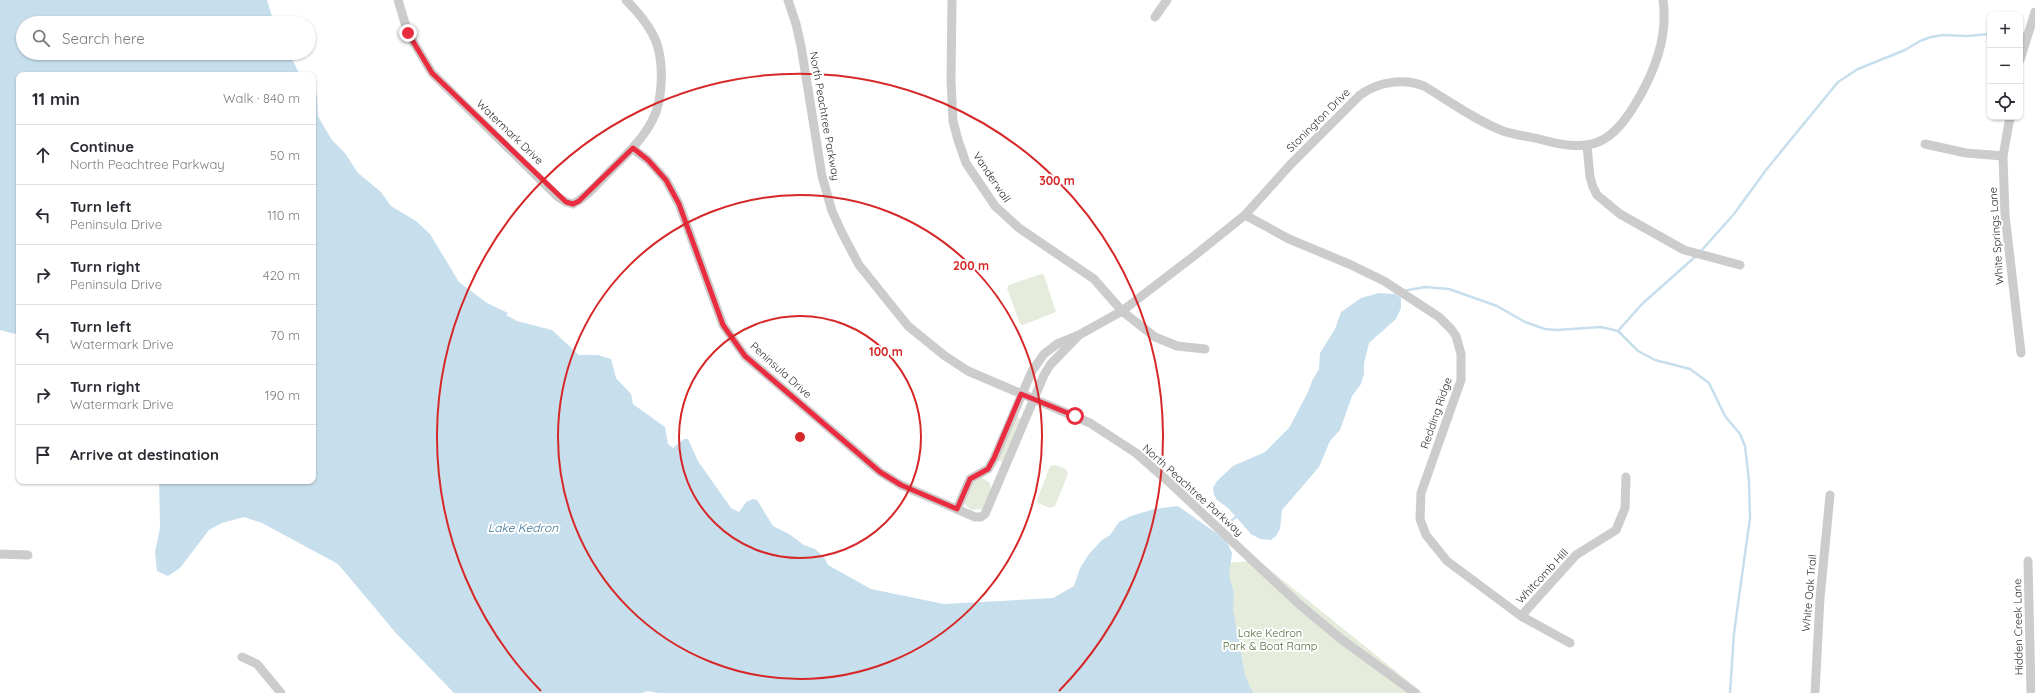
<!DOCTYPE html>
<html lang="en">
<head>
<meta charset="utf-8">
<style>
	:root { --surface:#fff; --page:#f7f7f7; --text:#2b2b33; --muted:#7c7c81; --line:#e1e1e2 }
	body { margin:0; font-family:Quicksand,sans-serif; background:var(--page); color:var(--text) }
	.controls { position:absolute; right:12px; top:12px; display:grid; overflow:hidden; border-radius:8px; box-shadow:0 1px 3px #0004 }
	.controls button { width:36px; height:36px; display:grid; place-items:center; padding:0; border:0; border-bottom:1px solid var(--line); background:var(--surface); color:var(--text); font:20px sans-serif }
	.stop { position:absolute; width:12px; height:12px; margin:-9px; border:3px solid #ea2c40; border-radius:50%; background:#fff }
	.stop.end { background:#ea2c40; border-color:#fff; box-shadow:0 1px 4px #0008 }
	.list { margin:0; padding:0; list-style:none }
	h2 { display:flex; justify-content:space-between; align-items:center; height:52px; margin:0; padding:0 16px; font-size:17px }
	h2 small { font-size:13px; font-weight:400; color:var(--muted) }
	.list li { display:grid; grid-template-columns:26px 1fr auto; gap:12px; align-items:center; box-sizing:border-box; height:60px; padding:0 16px; border-top:1px solid var(--line) }
	.list b { display:block; font-size:15px; white-space:nowrap }
	.list p { margin:0; font-size:13px; white-space:nowrap; color:var(--muted) }
	.list em { font-size:13px; font-style:normal; color:var(--muted) }
	.icon { flex:none; width:22px; height:22px; fill:none; stroke:currentColor; stroke-width:2; stroke-linecap:round; stroke-linejoin:round }
	.map { position:relative; flex:none; width:2035px; height:693px; overflow:hidden }
	.search { position:absolute; background:var(--surface); box-shadow:0 1px 3px #0004; left:16px; top:16px; width:300px; height:44px; display:flex; align-items:center; gap:10px; box-sizing:border-box; padding:0 14px; border-radius:22px; color:var(--muted); font-size:15px }
	.panel { position:absolute; background:var(--surface); box-shadow:0 1px 3px #0004; left:16px; top:72px; width:300px; height:412px; border-radius:8px }
	.map>svg:first-child { display:block }
</style>
</head>
<body>
<div class="map">
<svg width="2035" height="693" viewBox="0 0 2035 693">
	<rect width="100%" height="100%" fill="#fff"/>
	<g fill="#e5ecdc">
		<polygon points="1041,274 1044,275 1056,312 1023,325 1020,324 1007,288 1009,285"/>
		<polygon points="1016,416 1021,419 1002,462 998,461"/>
		<polygon points="1055,465 1066,469 1068,474 1055,506 1050,508 1038,503 1037,500 1050,466"/>
		<polygon points="981,477 990,483 991,491 982,509 971,510 964,503 969,483"/>
		<polygon points="1258,560 1423,693 1218,693 1217,564"/>
	</g>
	<g fill="#c7dfed">
		<polygon points="0,0 267,0 274,23 23,23 23,53 286,53 292,59 300,75 19,75 19,335 0,330"/>
		<polygon points="313,88 317,96 318,116 323,125 332,140 345,153 358,173 381,192 391,206 416,221 430,234 459,282 487,303 508,313 506,315 517,321 552,330 579,355 598,355 611,359 616,378 631,394 633,404 665,427 668,444 673,448 684,439 688,439 698,461 731,508 739,512 746,502 753,499 757,500 773,526 789,534 804,545 815,549 824,557 828,565 871,589 944,604 1053,598 1074,586 1080,568 1089,554 1102,540 1110,535 1119,522 1131,516 1154,509 1178,506 1226,540 1232,553 1229,576 1234,593 1233,609 1245,676 1253,693 658,693 648,691 642,693 454,693 395,632 338,564 262,523 244,517 222,523 209,530 180,568 168,576 157,571 155,552 160,528 159,481 313,481"/>
		<polygon points="1379,293 1395,294 1401,298 1401,308 1396,319 1369,343 1364,363 1364,374 1361,384 1352,396 1340,430 1330,441 1319,467 1282,510 1280,529 1276,536 1271,540 1260,539 1251,534 1228,508 1217,500 1214,495 1213,488 1217,481 1233,466 1265,452 1289,428 1307,394 1313,379 1319,369 1320,353 1335,329 1341,312 1361,298"/>
	</g>
	<g fill="none" stroke-linecap="round" stroke-linejoin="round">
		<g stroke="#c7dfed" stroke-width="2.5">
			<polyline points="2020,33 2027,33"/>
			<polyline points="1701,251 1734,214 1766,170 1838,82 1858,69 1905,50 1920,41 1931,37 1943,35 1967,36 1990,34"/>
			<polyline points="1403,291 1425,287 1449,289 1497,306 1525,322 1545,329 1557,330 1601,327 1618,331 1638,351 1655,360 1690,369 1709,383 1725,416 1740,434 1745,446 1749,481 1750,518 1734,633 1730,693"/>
			<polyline points="1618,331 1642,304 1696,256"/>
			<polyline points="1226,525 1236,517"/>
		</g>
		<g stroke="#ccc" stroke-width="9">
			<path d="M398 0 408 33 432 73 558 197 566 202 573 204C588 196 599 182 611 170 626 155 642 140 652 121 664 99 665 55 652 33 645 20 636 10 626 0"/>
			<polyline points="788,0 796,24 801,46 822,176 832,211 842,233 859,265 908,326 945,356 968,371 1090,423 1136,453 1169,482 1300,605 1341,639 1415,693"/>
			<polyline points="952,0 951,81 953,121 958,140 966,163 995,206 1019,228 1094,279 1122,311 1155,337 1177,346 1205,349"/>
			<polyline points="1155,17 1167,0"/>
			<polyline points="2020,60 2035,12"/>
			<polyline points="2010,117 2003,156 2005,215 2021,353"/>
			<polyline points="1925,144 1966,153 2003,156"/>
			<polyline points="1587,146 1590,177 1593,187 1597,195 1620,214 1684,250 1740,265"/>
			<polyline points="633,149 648,160 666,180 679,204 723,325 745,356 880,472 901,485 975,517 981,517 985,514 1044,375 1050,365 1078,336"/>
			<polyline points="1245,215 1289,239 1349,264 1384,281 1439,317 1451,329 1456,336 1461,354 1461,380 1421,493 1420,519 1426,535 1447,561 1521,616 1570,643"/>
			<path d="M957 509 970 479 988 469 994 459 1032 371 1044 354 1057 344 1079 335 1122 311 1194 256 1245 215 1290 165 1360 95C1378 82 1402 78 1424 86 1449 101 1475 120 1503 131 1514 135 1527 136 1539 139 1593 154 1612 145 1640 96 1657 66 1668 34 1663 0"/>
			<polyline points="0,554 28,555"/>
			<polyline points="2028,561 2031,693"/>
			<polyline points="1521,616 1576,555 1616,530 1625,508 1626,477"/>
			<polyline points="242,657 257,664 281,693"/>
			<polyline points="1815,693 1820,598 1830,495"/>
		</g>
	</g>
	<g fill="none" stroke-linecap="round" stroke-linejoin="round">
		<polyline stroke="#ea2c40" stroke-width="5" points="408,33 432,73 566,202 573,204 579,201 633,148 648,160 666,180 679,204 723,325 745,356 880,472 901,485 957,509 970,479 988,469 994,458 1021,394 1075,416"/>
	</g>
	<g fill="none" stroke="#d62828" stroke-width="2">
		<circle cx="800" cy="437" r="121"/>
		<circle cx="800" cy="437" r="242"/>
		<path d="M541 691A363 363 0 1 1 1059 691"/>
	</g>
	<g text-anchor="middle" dominant-baseline="central" stroke-width="4" stroke-linejoin="round" paint-order="stroke">
		<g font-size="11" fill="#2f2f2f" stroke="#fff">
			<text transform="translate(825 116) rotate(80)">North Peachtree Parkway</text>
			<text transform="translate(1318 120) rotate(-45)">Stonington Drive</text>
			<text transform="translate(510 132) rotate(44)">Watermark Drive</text>
			<text transform="translate(992 177) rotate(56)">Vanderwall</text>
			<text transform="translate(1996 236) rotate(-94)">White Springs Lane</text>
			<text transform="translate(781 370) rotate(42)">Peninsula Drive</text>
			<text transform="translate(1436 413) rotate(-71)">Redding Ridge</text>
			<text transform="translate(1193 490) rotate(42)">North Peachtree Parkway</text>
			<text transform="translate(1542 576) rotate(-47)">Whitcomb Hill</text>
			<text transform="translate(1809 593) rotate(-85)">White Oak Trail</text>
			<text transform="translate(2018 627) rotate(-91)">Hidden Creek Lane</text>
		</g>
		<g font-size="11" fill="#536b3b" stroke="#fff">
			<text x="1270" y="633">Lake Kedron<tspan x="1270" dy="13">Park &amp; Boat Ramp</tspan></text>
		</g>
		<g font-size="12" font-style="italic" fill="#3a7393" stroke="#fff">
			<text x="523" y="527">Lake Kedron</text>
		</g>
	</g>
	<circle cx="800" cy="437" r="6" fill="#d62828" stroke="#fff" stroke-width="2"/>
	<g font-size="12" text-anchor="middle" font-weight="bold" fill="#d62828" stroke="#fff" stroke-width="4" stroke-linejoin="round" paint-order="stroke">
		<text x="1057" y="185">300 m</text>
		<text x="971" y="270">200 m</text>
		<text x="886" y="356">100 m</text>
	</g>
</svg>
<div class="controls">
<button>+</button>
<button>−</button>
<button><svg class="icon" aria-label="locate" viewBox="0 0 24 24"><circle cx="12" cy="12" r="6"/><path d="M12 2v4M12 18v4M2 12h4M18 12h4"/></svg></button>
</div>
<div class="stop" style="left:1075px;top:416px"></div>
<div class="stop end" style="left:408px;top:33px"></div>
<div class="search"><svg class="icon" aria-label="search" viewBox="0 0 24 24"><circle cx="10" cy="10" r="6"/><path d="M15 15l6 6"/></svg>Search here</div>
<section class="panel">
<h2>11 min<small>Walk · 840 m</small></h2>
<ul class="list">
<li><svg class="icon" aria-label="ahead" viewBox="0 0 24 24"><path d="M12 20V5M6 11l6-6 6 6"/></svg><div><b>Continue</b><p>North Peachtree Parkway</p></div><em>50 m</em></li>
<li><svg class="icon" aria-label="left" viewBox="0 0 24 24"><path d="M17 20v-9H6M10 6l-5 5 5 5"/></svg><div><b>Turn left</b><p>Peninsula Drive</p></div><em>110 m</em></li>
<li><svg class="icon" aria-label="right" viewBox="0 0 24 24"><path d="M7 20v-9h11M14 6l5 5-5 5"/></svg><div><b>Turn right</b><p>Peninsula Drive</p></div><em>420 m</em></li>
<li><svg class="icon" aria-label="left" viewBox="0 0 24 24"><path d="M17 20v-9H6M10 6l-5 5 5 5"/></svg><div><b>Turn left</b><p>Watermark Drive</p></div><em>70 m</em></li>
<li><svg class="icon" aria-label="right" viewBox="0 0 24 24"><path d="M7 20v-9h11M14 6l5 5-5 5"/></svg><div><b>Turn right</b><p>Watermark Drive</p></div><em>190 m</em></li>
<li><svg class="icon" aria-label="arrive" viewBox="0 0 24 24"><path d="M6 21V4h12l-3 4 3 4H6"/></svg><div><b>Arrive at destination</b></div></li>
</ul>
</section>
</div>
</body>
</html>
